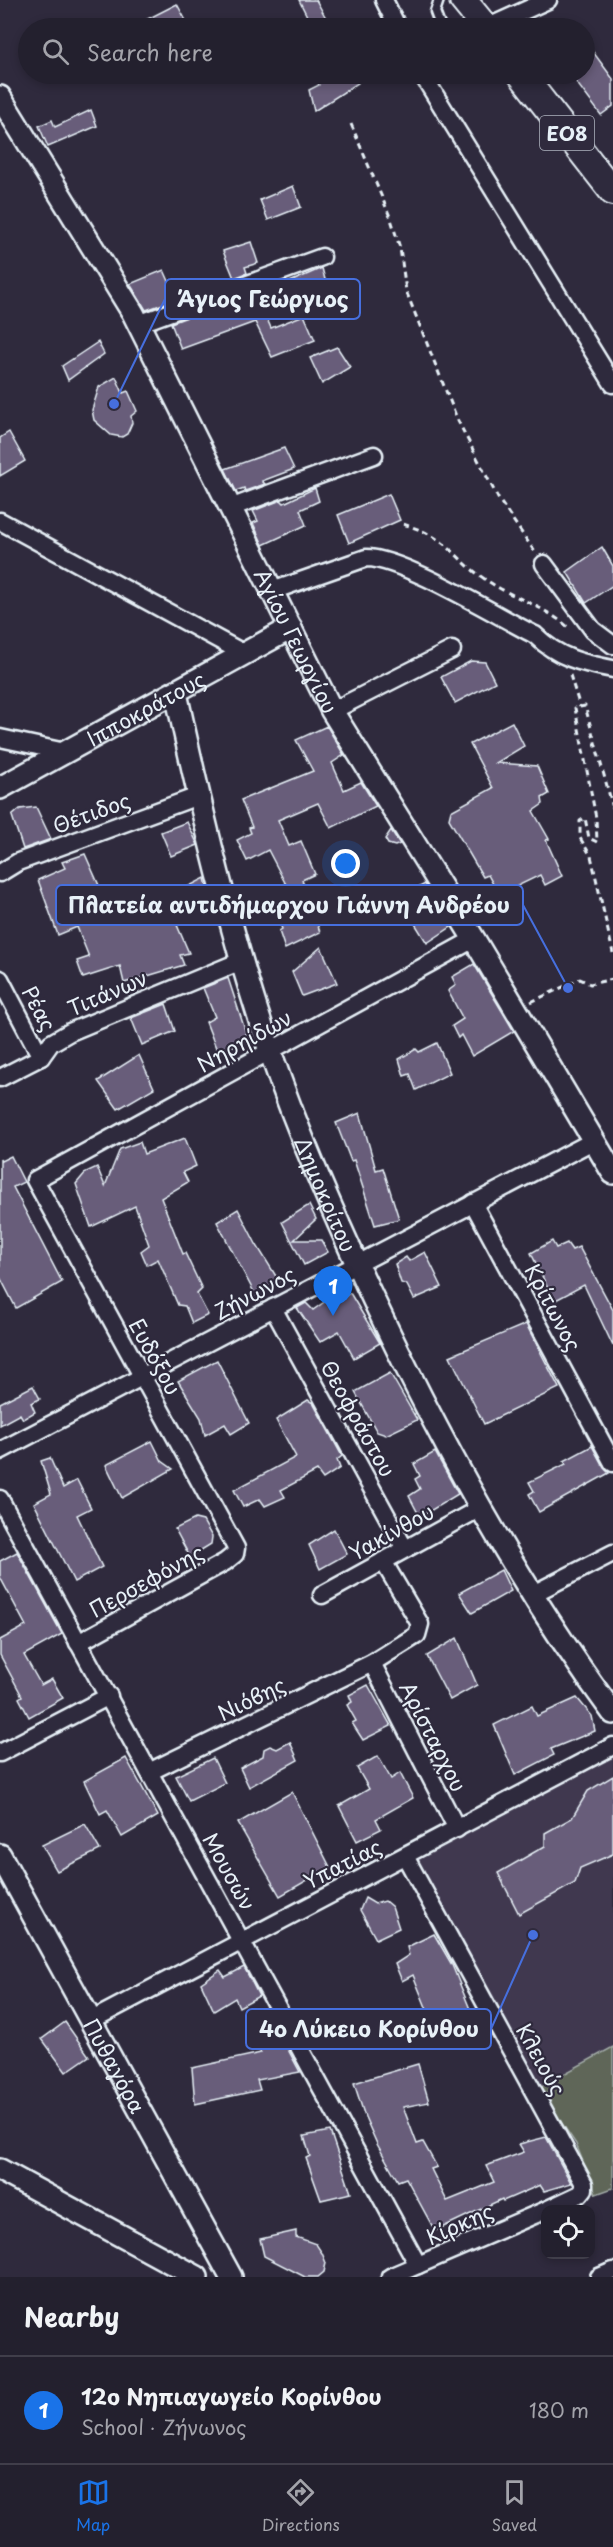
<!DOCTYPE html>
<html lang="en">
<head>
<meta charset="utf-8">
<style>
	:root { --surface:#23202e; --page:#2b2836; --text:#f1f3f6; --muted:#a3a3aa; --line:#403e4a; --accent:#1a73e8 }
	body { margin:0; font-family:"Playpen Sans",sans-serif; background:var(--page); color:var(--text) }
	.controls { position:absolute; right:18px; bottom:18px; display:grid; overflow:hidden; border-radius:12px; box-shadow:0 3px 9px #0003 }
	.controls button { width:54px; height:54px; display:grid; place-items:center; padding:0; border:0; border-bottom:2px solid var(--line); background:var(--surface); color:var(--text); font:30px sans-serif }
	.you { position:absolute; left:346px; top:864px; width:21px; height:21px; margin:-15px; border:4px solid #fff; border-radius:50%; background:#1a73e8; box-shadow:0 0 0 9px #1a73e833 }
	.badge { display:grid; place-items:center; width:39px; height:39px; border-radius:50%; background:var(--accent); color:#fff; font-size:20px; font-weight:700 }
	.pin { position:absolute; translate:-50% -50px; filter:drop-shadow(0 2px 3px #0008) }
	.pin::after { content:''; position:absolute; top:32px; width:21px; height:18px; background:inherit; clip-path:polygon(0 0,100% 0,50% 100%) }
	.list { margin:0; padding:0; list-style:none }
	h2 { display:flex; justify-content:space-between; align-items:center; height:78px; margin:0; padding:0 24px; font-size:26px }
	h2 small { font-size:20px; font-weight:400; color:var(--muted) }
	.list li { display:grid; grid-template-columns:39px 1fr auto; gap:18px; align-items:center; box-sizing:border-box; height:108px; padding:0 24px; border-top:2px solid var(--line) }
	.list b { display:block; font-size:22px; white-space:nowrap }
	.list p { margin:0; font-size:20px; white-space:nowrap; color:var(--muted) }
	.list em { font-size:20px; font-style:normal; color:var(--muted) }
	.icon { flex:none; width:33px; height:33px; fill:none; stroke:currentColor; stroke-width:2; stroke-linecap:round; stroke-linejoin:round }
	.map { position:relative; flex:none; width:613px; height:2277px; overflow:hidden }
	.search { position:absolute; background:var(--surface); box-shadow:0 3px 9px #0003; left:18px; right:18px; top:18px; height:66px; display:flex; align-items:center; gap:15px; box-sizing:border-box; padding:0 21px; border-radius:33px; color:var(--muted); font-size:22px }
	.sheet { height:186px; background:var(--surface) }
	nav { display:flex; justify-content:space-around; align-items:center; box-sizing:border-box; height:84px; border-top:2px solid var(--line); background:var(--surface); font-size:16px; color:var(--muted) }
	nav a { display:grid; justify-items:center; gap:3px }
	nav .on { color:var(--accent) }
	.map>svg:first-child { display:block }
</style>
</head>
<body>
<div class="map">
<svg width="613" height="2277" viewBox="0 0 613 2277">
	<rect width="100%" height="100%" fill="#2f2a3d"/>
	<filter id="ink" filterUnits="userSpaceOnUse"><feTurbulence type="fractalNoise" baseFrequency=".0167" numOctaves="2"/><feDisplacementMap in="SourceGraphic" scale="12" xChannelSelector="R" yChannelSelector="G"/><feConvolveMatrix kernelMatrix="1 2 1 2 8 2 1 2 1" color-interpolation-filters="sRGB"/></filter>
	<g filter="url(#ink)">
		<polygon fill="#40394f" points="613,1757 613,2047 538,2088 414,1860"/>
		<polygon fill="#5e6659" stroke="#a3aca8" stroke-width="1.5" points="613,2047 613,2188 596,2194 576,2144 538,2088"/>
		<g fill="#675d7a" stroke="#e8f1f8" stroke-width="1.5">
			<polygon points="299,0 316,0 326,18 311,24"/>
			<polygon points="177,4 190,28 130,28"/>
			<polygon points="585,41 613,79 613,106 601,115 570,74 585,74"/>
			<polygon points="314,74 353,74 358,83 314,111 309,90 319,85"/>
			<polygon points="91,110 97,126 48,147 39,126 52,120 55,127"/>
			<polygon points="293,186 301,207 268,220 260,200"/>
			<polygon points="251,242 258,263 245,267 247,273 234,278 223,251"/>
			<polygon points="322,268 329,295 299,306 290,282"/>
			<polygon points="164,270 177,299 146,310 130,284"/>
			<polygon points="255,292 271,328 304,315 315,340 272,357 255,322 181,349 171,323"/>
			<polygon points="98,342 104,354 68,380 62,366"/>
			<polygon points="337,347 350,367 322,384 310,358"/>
			<polygon points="116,377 123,393 128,391 137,411 131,416 132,423 127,434 122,437 111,435 94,420 92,410 99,387"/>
			<polygon points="9,432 25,461 0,476 0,438"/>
			<polygon points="284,448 294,469 262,481 265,484 245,491 244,488 236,491 225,469"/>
			<polygon points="315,488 319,501 300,510 306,525 263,545 253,523 258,521 253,511 281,500 284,503"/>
			<polygon points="389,494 400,520 349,543 338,515"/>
			<polygon points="602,547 613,566 613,585 586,603 567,572"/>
			<polygon points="471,661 485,662 495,682 455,703 441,677"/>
			<polygon points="512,722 524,746 496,763 537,766 549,794 542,798 543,804 533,811 549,839 546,840 562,876 545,885 540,875 499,895 488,875 483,877 449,819 451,811 493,788 470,744"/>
			<polygon points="327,726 344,755 332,763 344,790 361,782 376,806 331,828 318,803 278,820 289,846 301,841 315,874 302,880 320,932 285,949 279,931 282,929 273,906 293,898 268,850 247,861 237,840 251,833 249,828 252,827 241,800 313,771 296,740"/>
			<polygon points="36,807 51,839 23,849 12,816 20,809"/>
			<polygon points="187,822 198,845 171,856 161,832"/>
			<polygon points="391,830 400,844 395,846 388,844 385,839"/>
			<polygon points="85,854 102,892 106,891 120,921 205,878 212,908 177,925 189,953 180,955 184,965 124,983 120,966 83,978 77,961 89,957 77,927 58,935 38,880 65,868 62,862"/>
			<polygon points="425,884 451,927 427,943 399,898"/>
			<polygon points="321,947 337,983 302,996 292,972"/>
			<polygon points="474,964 514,1031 472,1056 461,1035 458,1038 452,1026 463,1019 448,991 456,985 452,977"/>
			<polygon points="228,978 248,1039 218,1053 206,1022 215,1017 203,988"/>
			<polygon points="166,1004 175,1031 142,1045 131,1018"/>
			<polygon points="437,1043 450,1073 416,1090 410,1074 404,1076 399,1059 416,1049 419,1052"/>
			<polygon points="139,1055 154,1088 118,1109 98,1081"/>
			<polygon points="360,1113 376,1170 383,1168 399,1219 375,1225 354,1160 351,1161 336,1123"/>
			<polygon points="185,1138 196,1166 183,1172 188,1182 161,1198 183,1254 185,1253 202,1289 197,1294 208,1315 192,1323 185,1306 178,1305 158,1259 147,1265 141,1251 149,1245 135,1206 91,1227 76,1184 86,1172 97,1167 105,1186 120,1149 140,1142 144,1154"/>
			<polygon points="11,1156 24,1182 13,1187 62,1282 16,1308 0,1277 0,1159 1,1161"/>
			<polygon points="309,1205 316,1219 294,1240 321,1240 328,1252 304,1265 282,1222"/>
			<polygon points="238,1209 256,1244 279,1281 256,1296 217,1222"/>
			<polygon points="552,1241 556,1248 567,1243 572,1250 579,1247 613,1310 613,1346 584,1285 554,1301 531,1253"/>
			<polygon points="425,1252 442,1287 414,1299 407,1285 401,1283 395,1264 406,1257 409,1261"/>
			<polygon points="350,1293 380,1343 354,1358 339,1331 320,1342 297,1308 306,1303 313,1310 330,1298 341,1298"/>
			<polygon points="526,1324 559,1388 484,1424 450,1356"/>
			<polygon points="217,1360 249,1423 231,1434 225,1424 205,1435 201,1418 178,1381"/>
			<polygon points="390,1373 417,1420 386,1435 377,1432 355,1392"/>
			<polygon points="33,1386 40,1399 31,1403 35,1412 23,1419 20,1414 0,1425 0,1403"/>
			<polygon points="308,1400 313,1403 342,1456 337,1460 340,1468 323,1479 317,1471 281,1490 285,1497 265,1506 260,1499 243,1507 234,1490 296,1457 276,1420"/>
			<polygon points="152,1441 162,1461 173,1469 122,1498 106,1465"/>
			<polygon points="592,1446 604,1468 609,1473 539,1512 529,1494 534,1491 529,1482 566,1464 564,1461"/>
			<polygon points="435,1452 458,1494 420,1517 409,1496 420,1489 415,1479 420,1476 414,1464"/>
			<polygon points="50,1458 63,1488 77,1480 91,1508 77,1515 102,1567 74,1582 34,1503 51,1494 41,1461"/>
			<polygon points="195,1519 203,1521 212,1537 211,1544 190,1557 175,1529"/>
			<polygon points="334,1529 347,1554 320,1569 309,1545"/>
			<polygon points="17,1552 62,1634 24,1655 41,1685 52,1679 63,1698 29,1717 19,1698 22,1696 0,1655 0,1640 26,1626 0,1577 0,1561"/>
			<polygon points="501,1570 511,1591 472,1613 459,1593"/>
			<polygon points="457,1638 477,1685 450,1700 427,1656"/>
			<polygon points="368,1685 391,1726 363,1740 352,1723 356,1721 347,1705 352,1702 349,1695"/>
			<polygon points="577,1698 592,1716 595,1731 551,1749 554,1755 515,1775 494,1725 532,1706 537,1716"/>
			<polygon points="290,1742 298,1760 249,1787 240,1768 263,1756 264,1749 270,1746 277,1749"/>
			<polygon points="378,1756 391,1779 400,1773 413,1798 376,1819 381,1829 357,1841 339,1806 369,1789 357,1768"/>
			<polygon points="126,1758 158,1816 122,1837 107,1810 100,1814 84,1781"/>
			<polygon points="213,1758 225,1783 189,1801 176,1776"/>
			<polygon points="613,1776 613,1854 580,1868 575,1883 519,1914 498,1873 545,1846 545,1833 572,1818 588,1791"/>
			<polygon points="292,1792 330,1867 280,1896 238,1823"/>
			<polygon points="85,1824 100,1850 57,1871 42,1845"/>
			<polygon points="365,1898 375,1904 385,1901 392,1907 399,1928 376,1939 360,1910"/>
			<polygon points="434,1934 452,1965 470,2009 432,2022 413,1975 402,1981 395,1964 409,1955 407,1947"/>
			<polygon points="244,1967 259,1996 239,2007 235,1998 214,2011 201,1983 220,1970 225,1977"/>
			<polygon points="65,2022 89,2056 66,2072 42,2039"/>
			<polygon points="285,2044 300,2072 257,2080 260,2090 195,2104 192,2068 261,2053 259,2049"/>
			<polygon points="418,2064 429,2102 403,2107 417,2144 423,2142 437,2167 431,2169 447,2201 494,2182 486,2166 524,2152 519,2144 546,2137 571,2183 544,2191 540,2185 503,2201 502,2199 435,2231 406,2178 398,2181 377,2144 365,2117 354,2083"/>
			<polygon points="330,2131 351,2193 321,2200 306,2158 310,2156 304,2136"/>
			<polygon points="296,2231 296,2237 316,2244 322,2253 326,2263 324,2272 318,2277 305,2277 264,2256 260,2239"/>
		</g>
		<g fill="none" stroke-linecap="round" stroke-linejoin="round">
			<g stroke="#e8f1f8" stroke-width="13">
				<polyline id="service" points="439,0 435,12 441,28"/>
			</g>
			<g stroke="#e8f1f8" stroke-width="21">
				<g id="minor">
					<polyline points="384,0 398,28"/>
					<polyline points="486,28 548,0"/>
					<polyline points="422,74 613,384"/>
					<polyline points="138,324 322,257"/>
					<polyline points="230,508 374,455"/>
					<polyline points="0,521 243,653"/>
					<polyline points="544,564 593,630 613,645"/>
					<path d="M272 591 366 558C401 557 499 617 535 635 558 658 582 663 613 669"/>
					<polyline points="332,711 452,650"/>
					<polyline points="0,738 65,752"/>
					<polyline points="0,873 18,862 198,796"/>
					<polyline points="0,979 41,1057"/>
					<polyline points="0,1078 41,1057 51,1043 70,1032 241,961"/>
					<polyline points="473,1203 613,1463"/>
					<polyline points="273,1308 405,1549"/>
					<polyline points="0,1451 593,1141"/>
					<polyline points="0,1499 418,2265"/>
					<polyline points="322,1595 482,1507"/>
					<polyline points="531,1595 613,1553"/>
					<polyline points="78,1643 225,1562 235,1554 236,1548 35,1180 474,939"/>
					<polyline points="372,1663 457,1829"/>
					<polyline points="0,1753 109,1696"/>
					<polyline points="149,1772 372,1663 417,1635 420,1624 383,1561"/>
					<polyline points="405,1856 584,2184 584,2189 580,2194 546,2210"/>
					<polyline points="92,2020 613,1746"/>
					<polyline points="390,2277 546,2210"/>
					<polyline points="599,2277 613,2271"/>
				</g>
			</g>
			<g stroke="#e8f1f8" stroke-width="26">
				<g id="tertiary">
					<path id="s1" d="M0 97 133 313 332 711 474 939 613 1173"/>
					<path id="s2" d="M176 693C202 813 230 934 270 1051 300 1139 337 1222 376 1305 443 1447 519 1586 613 1713"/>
					<path id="s3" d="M0 788 291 628"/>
					<path id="s4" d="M0 1855 231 2277"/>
					<polyline points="0,2170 197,2277"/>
				</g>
			</g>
			<g stroke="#e8f1f8" stroke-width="30">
				<g id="primary">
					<polyline points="463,0 486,28"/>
					<polyline points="521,74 613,192"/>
				</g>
			</g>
			<g stroke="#e8f1f8" stroke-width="3" stroke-dasharray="6 4.5" stroke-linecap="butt">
				<polyline points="351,124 391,219 400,248 406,291 458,421 499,500 535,552"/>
				<path d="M403 524C450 538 451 556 486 580 514 599 542 604 569 628"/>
				<polyline points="570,675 580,707"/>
				<polyline points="613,808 585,706 575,708 596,818 597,842 589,838 585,818 580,821 580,838 591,856 613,953"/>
				<polyline points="531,1002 580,979 590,984 613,979"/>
			</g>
			<use href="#service" stroke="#2f2a3d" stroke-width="8"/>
			<use href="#minor" stroke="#2f2a3d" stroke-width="16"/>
			<use href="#tertiary" stroke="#2f2a3d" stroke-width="21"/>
			<use href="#primary" stroke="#2f2a3d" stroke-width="26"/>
		</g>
	</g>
	<g text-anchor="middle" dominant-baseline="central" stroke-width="4.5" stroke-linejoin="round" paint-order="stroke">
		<rect fill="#2f2a3d" stroke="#b0b5c0" stroke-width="1.5" x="540" y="116" width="54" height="34" rx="4.5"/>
		<g font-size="20" font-weight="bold" fill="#e8f1f8">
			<text x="567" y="133">ΕΟ8</text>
		</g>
		<g font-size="21" fill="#e8f1f8" stroke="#2f2a3d">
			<text stroke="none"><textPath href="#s1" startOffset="620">Αγίου Γεωργίου</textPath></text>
			<text stroke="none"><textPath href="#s3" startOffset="166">Ιπποκράτους</textPath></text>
			<text transform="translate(91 812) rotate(-20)">Θέτιδος</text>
			<text transform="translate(107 992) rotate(-23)">Τιτάνων</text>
			<text transform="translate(40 1008) rotate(62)">Ρέας</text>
			<text transform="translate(244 1040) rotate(-29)">Νηρηίδων</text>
			<text stroke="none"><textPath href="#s2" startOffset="524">Δημοκρίτου</textPath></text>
			<text transform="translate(254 1292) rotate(-28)">Ζήνωνος</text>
			<text transform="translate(554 1307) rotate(62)">Κρίτωνος</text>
			<text transform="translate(156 1356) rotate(61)">Ευδόξου</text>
			<text transform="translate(359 1418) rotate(61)">Θεοφράστου</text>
			<text transform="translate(391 1531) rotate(-29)">Υακίνθου</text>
			<text transform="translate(146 1580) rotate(-29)">Περσεφόνης</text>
			<text transform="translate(251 1698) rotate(-26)">Νιόβης</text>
			<text transform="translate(434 1736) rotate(63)">Αρίσταρχου</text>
			<text transform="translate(342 1863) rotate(-27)">Υπατίας</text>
			<text transform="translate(230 1871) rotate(61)">Μουσών</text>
			<text transform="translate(542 2059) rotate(61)">Κλειούς</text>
			<text stroke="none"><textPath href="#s4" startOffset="240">Πυθαγόρα</textPath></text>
			<text transform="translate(459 2223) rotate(-24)">Κίρκης</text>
		</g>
	</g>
	<path fill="none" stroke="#466fde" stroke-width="2" d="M114 404L165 299M568 988L523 905M533 1935L491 2029"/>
	<g fill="#466fde" stroke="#2f2a3d" stroke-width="2">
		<circle cx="114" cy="404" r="6"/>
		<circle cx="568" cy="988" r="6"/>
		<circle cx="533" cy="1935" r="6"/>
	</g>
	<g fill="#2f2a3d" stroke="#466fde" stroke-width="2">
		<rect x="165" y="279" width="195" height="40" rx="6"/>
		<rect x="56" y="885" width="467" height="40" rx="6"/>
		<rect x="246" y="2009" width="245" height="40" rx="6"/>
	</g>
	<g font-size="22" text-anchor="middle" font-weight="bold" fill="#e8f1f8">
		<text x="263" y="307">Άγιος Γεώργιος</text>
		<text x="289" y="913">Πλατεία αντιδήμαρχου Γιάννη Ανδρέου</text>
		<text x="369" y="2037">4ο Λύκειο Κορίνθου</text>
	</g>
</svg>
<div class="controls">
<button><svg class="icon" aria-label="locate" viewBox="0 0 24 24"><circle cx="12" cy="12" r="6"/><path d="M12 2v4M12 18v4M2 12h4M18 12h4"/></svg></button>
</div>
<div class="you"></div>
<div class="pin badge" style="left:333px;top:1316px">1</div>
<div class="search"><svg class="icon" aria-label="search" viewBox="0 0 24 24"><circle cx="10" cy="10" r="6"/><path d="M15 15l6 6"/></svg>Search here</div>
</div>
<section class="sheet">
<h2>Nearby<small></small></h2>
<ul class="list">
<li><span class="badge">1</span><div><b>12ο Νηπιαγωγείο Κορίνθου</b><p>School · Ζήνωνος</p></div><em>180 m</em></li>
</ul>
</section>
<nav>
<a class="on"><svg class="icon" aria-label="map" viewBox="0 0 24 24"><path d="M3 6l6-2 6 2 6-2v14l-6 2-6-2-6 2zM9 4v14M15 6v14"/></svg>Map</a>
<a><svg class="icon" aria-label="directions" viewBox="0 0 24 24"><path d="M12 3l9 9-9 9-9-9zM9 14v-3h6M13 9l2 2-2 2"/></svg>Directions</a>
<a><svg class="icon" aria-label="saved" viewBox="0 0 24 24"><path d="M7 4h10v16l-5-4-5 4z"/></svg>Saved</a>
</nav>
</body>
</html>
